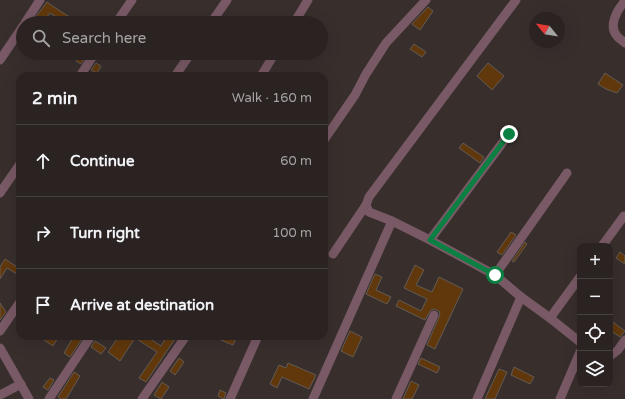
<!DOCTYPE html>
<html lang="en">
<head>
<meta charset="utf-8">
<style>
	:root { --surface:#2a2322; --page:#362f2f; --text:#f1f3f6; --muted:#a5a4a5; --line:#464040 }
	body { margin:0; font-family:"Varela Round",sans-serif; background:var(--page); color:var(--text) }
	.controls { position:absolute; right:12px; bottom:12px; display:grid; overflow:hidden; border-radius:8px; box-shadow:0 4px 16px #0002 }
	.controls button { width:36px; height:36px; display:grid; place-items:center; padding:0; border:0; border-bottom:1px solid var(--line); background:var(--surface); color:var(--text); font:20px sans-serif }
	.compass { position:absolute; left:529px; top:12px; width:36px; height:36px; border-radius:50%; background:var(--surface); box-shadow:0 4px 16px #0002; rotate:300deg }
	.stop { position:absolute; width:12px; height:12px; margin:-9px; border:3px solid #0b8043; border-radius:50%; background:#fff }
	.stop.end { background:#0b8043; border-color:#fff; box-shadow:0 1px 4px #0008 }
	.list { margin:0; padding:0; list-style:none }
	h2 { display:flex; justify-content:space-between; align-items:center; height:52px; margin:0; padding:0 16px; font-size:17px }
	h2 small { font-size:13px; font-weight:400; color:var(--muted) }
	.list li { display:grid; grid-template-columns:26px 1fr auto; gap:12px; align-items:center; box-sizing:border-box; height:72px; padding:0 16px; border-top:1px solid var(--line) }
	.list b { display:block; font-size:15px; white-space:nowrap }
	.list em { font-size:13px; font-style:normal; color:var(--muted) }
	.icon { flex:none; width:22px; height:22px; fill:none; stroke:currentColor; stroke-width:2; stroke-linecap:round; stroke-linejoin:round }
	.map { position:relative; flex:none; width:625px; height:399px; overflow:hidden }
	.search { position:absolute; background:var(--surface); box-shadow:0 4px 16px #0002; left:16px; top:16px; width:312px; height:44px; display:flex; align-items:center; gap:10px; box-sizing:border-box; padding:0 14px; border-radius:22px; color:var(--muted); font-size:15px }
	.panel { position:absolute; background:var(--surface); box-shadow:0 4px 16px #0002; left:16px; top:72px; width:312px; height:268px; border-radius:12px }
	.map>svg:first-child { display:block }
</style>
</head>
<body>
<div class="map">
<svg width="625" height="399" viewBox="0 0 625 399">
	<rect width="100%" height="100%" fill="#382f2d"/>
	<g fill="#61380c" stroke="#635b55">
		<polygon points="47,2 54,7 79,23 66,23 50,13 42,23 35,18"/>
		<polygon points="428,7 433,11 420,30 412,24"/>
		<polygon points="414,44 426,52 422,57 410,49"/>
		<polygon points="81,53 88,53 81,64 76,61"/>
		<polygon points="96,63 101,66 97,73 91,70"/>
		<polygon points="488,63 504,76 492,90 477,76"/>
		<polygon points="605,73 623,85 617,93 606,89 598,84"/>
		<polygon points="463,143 484,157 480,163 459,148"/>
		<polygon points="511,232 516,235 502,255 497,252"/>
		<polygon points="525,242 527,244 514,262 512,261"/>
		<polygon points="620,252 625,256 625,264 616,258"/>
		<polygon points="5,259 20,269 17,274 7,268 0,279 0,267"/>
		<polygon points="415,265 424,270 416,285 432,292 439,277 463,289 435,349 427,345 439,317 440,314 439,311 434,309 431,310 429,313 425,320 396,306 399,300 421,311 427,299 404,288"/>
		<polygon points="375,274 382,277 376,290 391,297 387,304 366,294"/>
		<polygon points="0,303 6,312 0,320"/>
		<polygon points="610,320 625,331 620,337 610,330"/>
		<polygon points="350,331 362,337 353,357 341,351"/>
		<polygon points="38,336 59,336 53,346"/>
		<polygon points="74,336 84,336 70,357 64,353"/>
		<polygon points="119,336 146,336 161,346 167,336 177,336 146,382 139,378 157,352 135,338 120,361 108,352"/>
		<polygon points="211,336 237,336 233,345"/>
		<polygon points="95,341 106,348 101,354 91,347"/>
		<polygon points="179,358 184,362 175,375 170,371"/>
		<polygon points="421,358 440,367 437,373 418,364"/>
		<polygon points="288,363 316,375 309,389 282,377 277,388 270,384 279,365 286,368"/>
		<polygon points="514,367 534,377 530,384 511,375"/>
		<polygon points="499,369 507,372 495,399 485,399"/>
		<polygon points="74,372 80,376 66,399 61,399 58,397"/>
		<polygon points="50,378 54,380 48,390 43,387"/>
		<polygon points="411,381 419,385 412,399 403,399"/>
		<polygon points="162,382 169,387 161,399 154,395"/>
		<polygon points="220,390 226,393 224,399 218,396"/>
	</g>
	<g fill="none" stroke-linecap="round" stroke-linejoin="round">
		<g stroke="#785965" stroke-width="9">
			<polyline points="516,0 369,197 366,205 369,212 392,221 430,240 495,275 521,297 550,318 580,342"/>
			<path d="M625 1C617 10 608 26 617 36 619 39 623 41 625 43"/>
			<polyline points="25,23 40,0"/>
			<polyline points="116,23 132,0"/>
			<polyline points="211,23 227,0"/>
			<polyline points="294,23 308,0"/>
			<polyline points="0,60 23,26"/>
			<polyline points="80,76 95,53"/>
			<polyline points="175,76 191,53"/>
			<polyline points="261,76 275,53"/>
			<polyline points="324,140 355,95 366,74 386,43 426,0"/>
			<polyline points="0,193 20,164"/>
			<polyline points="430,240 509,134"/>
			<polyline points="602,246 624,216"/>
			<polyline points="333,254 366,205"/>
			<polyline points="495,275 567,173"/>
			<polyline points="550,318 580,277"/>
			<polyline points="0,331 20,302"/>
			<polyline points="0,348 29,399"/>
			<polyline points="610,356 618,350 625,340"/>
			<polyline points="0,395 21,384"/>
			<polyline points="49,399 91,336"/>
			<polyline points="142,399 186,336"/>
			<polyline points="230,399 258,336"/>
			<polyline points="313,399 392,221"/>
			<polyline points="396,399 434,315"/>
			<polyline points="477,399 521,297"/>
			<polyline points="560,399 580,352"/>
		</g>
	</g>
	<g fill="none" stroke-linecap="round" stroke-linejoin="round">
		<polyline stroke="#0b8043" stroke-width="5" points="495,275 430,240 509,134"/>
	</g>
</svg>
<div class="controls">
<button>+</button>
<button>−</button>
<button><svg class="icon" aria-label="locate" viewBox="0 0 24 24"><circle cx="12" cy="12" r="6"/><path d="M12 2v4M12 18v4M2 12h4M18 12h4"/></svg></button>
<button><svg class="icon" aria-label="layers" viewBox="0 0 24 24"><path d="M12 4l9 5-9 5-9-5zM3 14l9 5 9-5"/></svg></button>
</div>
<svg class="compass" viewBox="-18 -18 36 36"><path d="M0-13l5 13h-10z" fill="#e53935"/><path d="M0 13l5-13h-10z" fill="#a5a4a5"/></svg>
<div class="stop" style="left:495px;top:275px"></div>
<div class="stop end" style="left:509px;top:134px"></div>
<div class="search"><svg class="icon" aria-label="search" viewBox="0 0 24 24"><circle cx="10" cy="10" r="6"/><path d="M15 15l6 6"/></svg>Search here</div>
<section class="panel">
<h2>2 min<small>Walk · 160 m</small></h2>
<ul class="list">
<li><svg class="icon" aria-label="ahead" viewBox="0 0 24 24"><path d="M12 20V5M6 11l6-6 6 6"/></svg><div><b>Continue</b></div><em>60 m</em></li>
<li><svg class="icon" aria-label="right" viewBox="0 0 24 24"><path d="M7 20v-9h11M14 6l5 5-5 5"/></svg><div><b>Turn right</b></div><em>100 m</em></li>
<li><svg class="icon" aria-label="arrive" viewBox="0 0 24 24"><path d="M6 21V4h12l-3 4 3 4H6"/></svg><div><b>Arrive at destination</b></div></li>
</ul>
</section>
</div>
</body>
</html>
